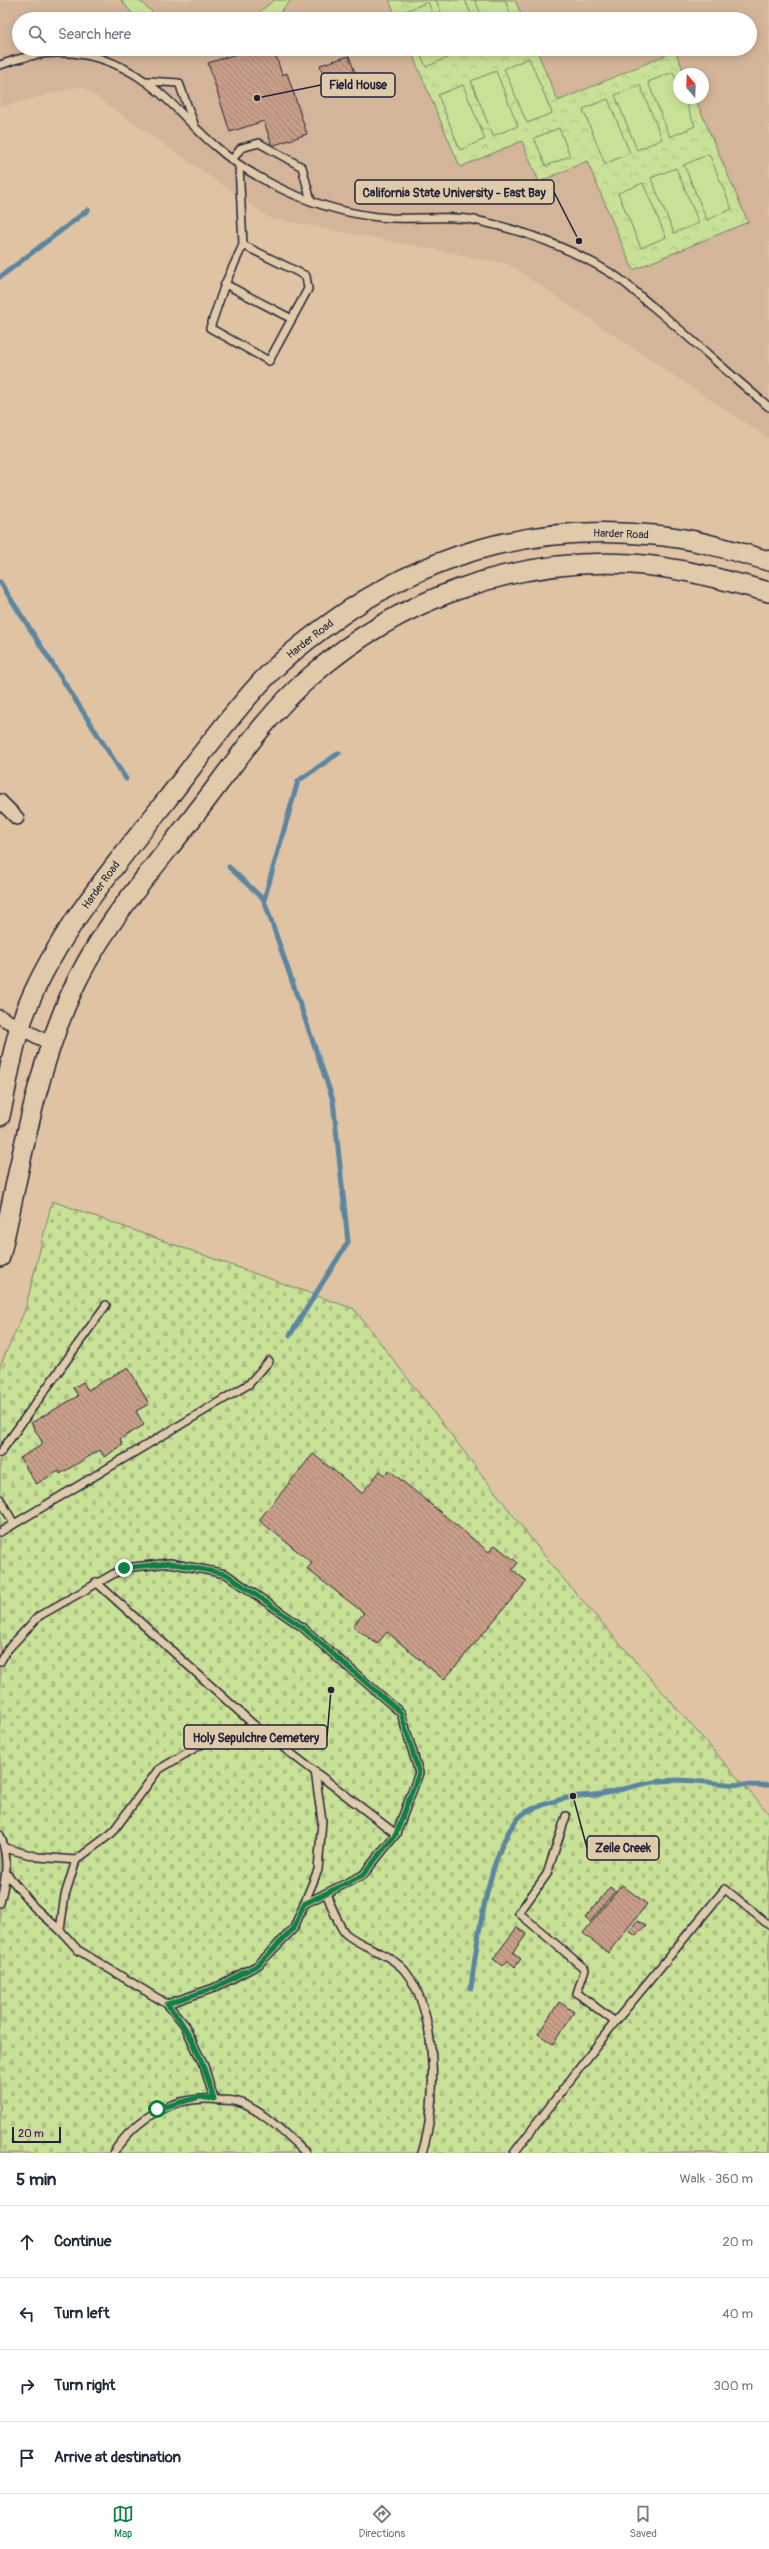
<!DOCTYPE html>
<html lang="en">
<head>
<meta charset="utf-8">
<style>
	:root { --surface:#fff; --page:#f2f2f3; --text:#1f2937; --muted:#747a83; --line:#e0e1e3; --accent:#0b8043 }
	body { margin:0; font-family:Pangolin,sans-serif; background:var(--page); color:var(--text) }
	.compass { position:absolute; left:673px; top:68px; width:36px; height:36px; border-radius:50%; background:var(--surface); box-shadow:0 2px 10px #0003; rotate:341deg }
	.scale { position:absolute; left:12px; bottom:10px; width:49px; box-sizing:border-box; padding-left:4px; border:2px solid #22223b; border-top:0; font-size:11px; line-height:14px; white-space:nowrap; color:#22223b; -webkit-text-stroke:3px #dfcbaa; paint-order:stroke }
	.stop { position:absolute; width:12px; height:12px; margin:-9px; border:3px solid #0b8043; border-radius:50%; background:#fff }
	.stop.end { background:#0b8043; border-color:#fff; box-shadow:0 1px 4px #0008 }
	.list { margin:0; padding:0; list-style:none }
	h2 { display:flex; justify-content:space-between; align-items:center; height:52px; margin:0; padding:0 16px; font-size:17px }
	h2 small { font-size:13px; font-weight:400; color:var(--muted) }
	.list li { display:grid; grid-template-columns:26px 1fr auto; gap:12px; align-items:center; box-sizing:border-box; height:72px; padding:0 16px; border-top:1px solid var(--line) }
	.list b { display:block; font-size:15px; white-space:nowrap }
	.list em { font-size:13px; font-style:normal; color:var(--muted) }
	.icon { flex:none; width:22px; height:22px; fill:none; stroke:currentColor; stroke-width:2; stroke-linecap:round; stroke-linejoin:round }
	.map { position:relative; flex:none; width:769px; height:2153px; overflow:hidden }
	.search { position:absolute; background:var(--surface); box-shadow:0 2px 10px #0003; left:12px; right:12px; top:12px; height:44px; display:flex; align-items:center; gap:10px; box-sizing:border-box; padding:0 14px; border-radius:22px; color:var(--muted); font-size:15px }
	.sheet { height:340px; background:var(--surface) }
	nav { display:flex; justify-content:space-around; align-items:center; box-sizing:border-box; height:56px; border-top:1px solid var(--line); background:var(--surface); font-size:11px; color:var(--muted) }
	nav a { display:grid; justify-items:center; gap:2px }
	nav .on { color:var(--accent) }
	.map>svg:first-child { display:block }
</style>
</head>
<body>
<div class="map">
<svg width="769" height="2153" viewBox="0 0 769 2153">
	<defs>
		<pattern id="forest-crowns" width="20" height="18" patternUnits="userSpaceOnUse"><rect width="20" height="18" fill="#c8e197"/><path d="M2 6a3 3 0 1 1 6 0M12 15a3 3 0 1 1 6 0" fill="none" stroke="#acc183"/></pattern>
		<pattern id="cemetery-stones" width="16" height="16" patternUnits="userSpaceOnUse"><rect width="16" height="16" fill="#c8e197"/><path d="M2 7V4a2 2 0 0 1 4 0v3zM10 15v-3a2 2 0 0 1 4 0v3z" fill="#acc183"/></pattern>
		<pattern id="building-back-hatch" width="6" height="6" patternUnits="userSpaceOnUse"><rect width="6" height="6" fill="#c99e88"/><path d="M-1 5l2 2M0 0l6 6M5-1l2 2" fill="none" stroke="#a38070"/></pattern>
	</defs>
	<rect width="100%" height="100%" fill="#dfc3a3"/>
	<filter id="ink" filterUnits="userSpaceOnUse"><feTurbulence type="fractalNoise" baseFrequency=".025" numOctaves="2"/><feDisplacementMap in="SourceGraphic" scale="8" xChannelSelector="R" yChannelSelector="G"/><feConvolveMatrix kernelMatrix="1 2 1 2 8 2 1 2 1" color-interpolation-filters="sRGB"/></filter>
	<g filter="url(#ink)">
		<path fill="#d4b599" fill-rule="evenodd" d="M0 0H769V439L508 264 270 218 81 86 0 107ZM19 19H750V49H19ZM679 74H703V98H679Z"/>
		<g fill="url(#forest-crowns)" stroke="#758269">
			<polygon points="389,0 515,0 523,19 397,19"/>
			<polygon points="410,49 536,49 558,101 675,51 685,74 679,74 679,98 695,98 748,222 633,270 587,161 539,182 522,141 460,167"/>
		</g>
		<polygon fill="url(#cemetery-stones)" stroke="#758269" points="52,1201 354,1309 553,1567 769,1814 769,2153 0,2153 0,1366 25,1310"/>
		<g fill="#c8e197" stroke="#758269">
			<polygon points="121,0 138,0 161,19 137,19"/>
			<polygon points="274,0 291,0 274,19 251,19"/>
			<polygon points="436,0 465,0 473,19 444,19"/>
			<polygon points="475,0 505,0 512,19 483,19"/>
			<polygon points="428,2 435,19 406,19 403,12"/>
			<polygon points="418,49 448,49 451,56 426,67"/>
			<polygon points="529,58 552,113 527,123 504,69"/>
			<polygon points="496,71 518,126 493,136 471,81"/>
			<polygon points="673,72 679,87 679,98 684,98 695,126 670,137 648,82"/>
			<polygon points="463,85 485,139 460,150 438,95"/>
			<polygon points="640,85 662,139 637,150 615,95"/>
			<polygon points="608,99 630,153 605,164 583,109"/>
			<polygon points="559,128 570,156 546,166 534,138"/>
			<polygon points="709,154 732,209 707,220 684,165"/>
			<polygon points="676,168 699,223 674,233 651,178"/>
			<polygon points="643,183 666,237 641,248 618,193"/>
		</g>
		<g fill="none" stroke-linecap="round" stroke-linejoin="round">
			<g stroke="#5c86a0" stroke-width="5">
				<polyline points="0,277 88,210"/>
				<polyline points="0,582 126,779"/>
				<polyline points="229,867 264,900 333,1100 348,1242 290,1335"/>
				<polyline points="264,900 298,781 339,753"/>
				<path d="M471 1988C476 1947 490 1834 526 1812 538 1806 559 1799 572 1797 582 1795 592 1796 602 1794 627 1789 650 1780 676 1780 707 1781 737 1787 769 1785"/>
			</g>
		</g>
		<g fill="url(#building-back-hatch)" stroke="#22223b">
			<polygon points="252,49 274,49 282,75 287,73 307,134 272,146 264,121 230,132 208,63"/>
			<polygon points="349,56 355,73 326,83 320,65"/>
			<polygon points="128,1367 149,1404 136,1411 144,1425 120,1439 123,1445 104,1457 100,1450 60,1474 59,1471 36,1484 20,1458 42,1445 42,1442 31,1423 78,1396 73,1388 83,1382 88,1390"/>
			<polygon points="313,1454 362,1493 380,1471 385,1475 389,1470 489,1552 495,1545 518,1563 512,1570 527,1581 444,1680 387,1632 377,1644 353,1626 364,1613 307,1569 312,1563 259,1520"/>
			<polygon points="622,1885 647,1904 608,1953 583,1933"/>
			<polygon points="610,1887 615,1891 590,1922 585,1918"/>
			<polygon points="637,1921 646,1925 636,1936 629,1931"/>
			<polygon points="517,1927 527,1934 513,1952 521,1959 515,1967 507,1960 502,1966 493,1959"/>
			<polygon points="559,2002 574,2012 553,2044 538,2034"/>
		</g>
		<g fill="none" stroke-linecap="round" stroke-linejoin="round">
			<g stroke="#22223b" stroke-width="10">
				<g id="lane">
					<path d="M0 65C59 42 112 51 160 93 179 109 195 129 214 145 236 165 262 180 288 192 320 206 356 216 391 218 420 219 451 215 479 221 526 231 574 250 614 275 628 284 639 296 652 306 692 339 729 374 769 407"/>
					<polyline points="147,81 179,83 194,124"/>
					<polyline points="232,160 241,148 259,143 302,167 311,201"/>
					<polyline points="239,165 243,245 306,276 308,289 269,361 210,328 225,284 243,245"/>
					<polyline points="225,284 292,319"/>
					<polyline points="0,1453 106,1305"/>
					<polyline points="0,1499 14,1524 0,1532"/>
					<polyline points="14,1524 249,1384 269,1361"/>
					<polyline points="96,1582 254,1725 396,1834"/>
					<polyline points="0,1662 7,1650 39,1616 124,1568 170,1563 226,1574 302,1627 401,1713 419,1773 396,1834 363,1875 304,1904"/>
					<path d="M0 1835C10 1859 6 1878 0 1903"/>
					<polyline points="5,1848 38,1857 76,1860 65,1895 60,1930 34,1907 7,1874"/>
					<polyline points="76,1860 112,1833 158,1770 200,1745 254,1725"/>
					<path d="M326 1893C330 1902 339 1928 346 1934 363 1948 390 1953 405 1971 438 2013 438 2104 422 2153"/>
					<polyline points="60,1930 78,1950 167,2004 184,2024 204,2066 214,2099"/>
					<polyline points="167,2004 214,1988 258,1965 294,1928 318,1870 322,1821 315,1771"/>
					<polyline points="615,2022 725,1889 769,1925"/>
					<path d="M113 2153C138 2116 175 2094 220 2100 227 2100 235 2100 241 2103 266 2113 286 2135 306 2153"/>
					<polyline points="514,2153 615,2022 577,1993 585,1969 519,1913 547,1874 566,1816"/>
				</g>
			</g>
			<g stroke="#22223b" stroke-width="16">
				<g id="street">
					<polyline points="0,801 17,818"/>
					<polyline points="0,1017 51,1044"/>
				</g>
			</g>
			<g stroke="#22223b" stroke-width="22">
				<g id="secondary">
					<path d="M0 1116C7 1086 11 1055 20 1027 46 946 113 868 165 802 196 762 227 719 262 681 287 654 318 631 349 610 443 548 542 524 654 535 693 538 731 550 769 561"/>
					<path d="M0 1257C20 1170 33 1080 69 998 98 930 150 873 194 816 231 769 265 716 310 677 398 599 515 557 632 564 679 567 724 580 769 592"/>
				</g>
			</g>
			<use href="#lane" stroke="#dfcbaa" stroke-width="7"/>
			<use href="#street" stroke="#dfcbaa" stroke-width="13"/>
			<use href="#secondary" stroke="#dfcbaa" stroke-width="19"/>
		</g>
	</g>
	<g fill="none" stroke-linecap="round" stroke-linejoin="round" filter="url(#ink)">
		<path stroke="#0b8043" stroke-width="5" d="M124 1568 170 1563 226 1574 302 1627 401 1713 419 1773 396 1834 363 1875 304 1904 294 1928 258 1965 214 1988 167 2004C192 2032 203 2062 214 2099L200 2097 157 2109"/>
	</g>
	<g text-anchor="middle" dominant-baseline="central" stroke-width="3" stroke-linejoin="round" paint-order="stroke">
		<g font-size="11" fill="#22223b" stroke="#dfcbaa">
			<text transform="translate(621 534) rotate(2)">Harder Road</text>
			<text transform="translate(310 639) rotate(-38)">Harder Road</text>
			<text transform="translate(101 885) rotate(-54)">Harder Road</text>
		</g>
	</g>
	<path fill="none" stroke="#22223b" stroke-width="1.5" d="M257 98L321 85M579 241L554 192M331 1690L327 1737M573 1796L587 1848"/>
	<g fill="#22223b" stroke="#dfcbaa" stroke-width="1.5">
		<circle cx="257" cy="98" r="4"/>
		<circle cx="579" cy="241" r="4"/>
		<circle cx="331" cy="1690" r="4"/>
		<circle cx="573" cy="1796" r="4"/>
	</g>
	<g fill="#dfcbaa" stroke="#22223b" stroke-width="1.5">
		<rect x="321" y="73" width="74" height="24" rx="4"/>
		<rect x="355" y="180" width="199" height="24" rx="4"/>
		<rect x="184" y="1725" width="143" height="24" rx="4"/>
		<rect x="587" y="1836" width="72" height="24" rx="4"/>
	</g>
	<g font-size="12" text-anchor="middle" font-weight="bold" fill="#22223b">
		<text x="358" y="89">Field House</text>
		<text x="454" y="197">California State University - East Bay</text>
		<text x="256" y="1742">Holy Sepulchre Cemetery</text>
		<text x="623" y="1852">Zeile Creek</text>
	</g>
</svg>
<svg class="compass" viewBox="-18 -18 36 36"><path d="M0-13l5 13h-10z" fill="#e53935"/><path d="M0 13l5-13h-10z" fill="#747a83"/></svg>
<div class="scale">20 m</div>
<div class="stop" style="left:157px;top:2109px"></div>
<div class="stop end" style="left:124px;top:1568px"></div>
<div class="search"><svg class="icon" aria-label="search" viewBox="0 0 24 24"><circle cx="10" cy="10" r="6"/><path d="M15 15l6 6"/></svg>Search here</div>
</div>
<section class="sheet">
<h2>5 min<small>Walk · 360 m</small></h2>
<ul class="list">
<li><svg class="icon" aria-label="ahead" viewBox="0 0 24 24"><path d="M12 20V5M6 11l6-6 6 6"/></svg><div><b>Continue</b></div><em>20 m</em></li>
<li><svg class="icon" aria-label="left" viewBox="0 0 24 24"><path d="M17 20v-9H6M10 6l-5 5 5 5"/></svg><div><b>Turn left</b></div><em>40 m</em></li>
<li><svg class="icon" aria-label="right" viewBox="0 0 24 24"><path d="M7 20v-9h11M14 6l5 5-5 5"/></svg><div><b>Turn right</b></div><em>300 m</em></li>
<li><svg class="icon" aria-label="arrive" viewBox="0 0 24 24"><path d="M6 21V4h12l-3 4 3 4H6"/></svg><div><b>Arrive at destination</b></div></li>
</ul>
</section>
<nav>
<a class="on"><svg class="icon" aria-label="map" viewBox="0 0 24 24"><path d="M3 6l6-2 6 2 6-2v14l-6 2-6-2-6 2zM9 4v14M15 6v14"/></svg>Map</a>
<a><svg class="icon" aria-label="directions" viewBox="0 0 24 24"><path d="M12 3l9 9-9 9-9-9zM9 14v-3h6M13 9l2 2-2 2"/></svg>Directions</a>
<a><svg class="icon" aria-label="saved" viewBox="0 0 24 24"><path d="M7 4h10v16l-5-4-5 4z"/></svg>Saved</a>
</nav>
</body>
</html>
